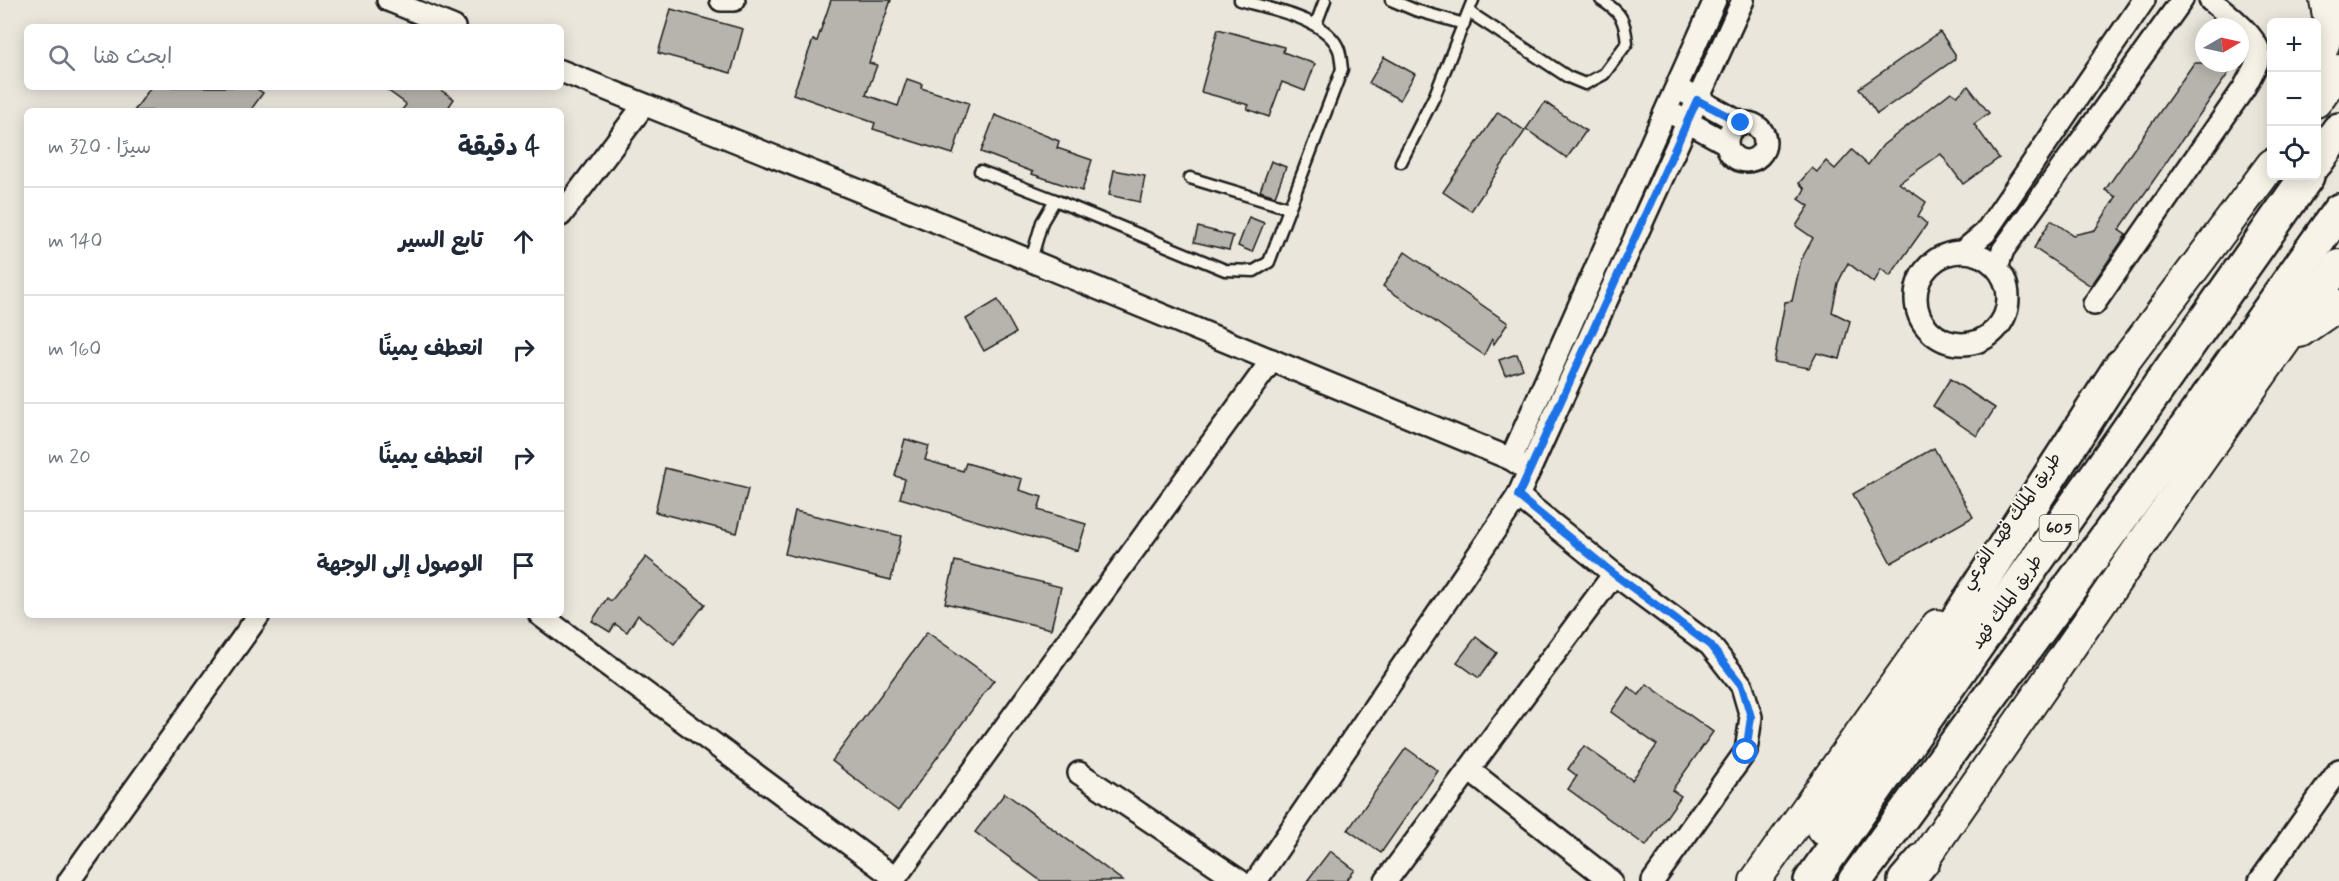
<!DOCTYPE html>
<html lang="ar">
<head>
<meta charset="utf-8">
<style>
	:root { --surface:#fff; --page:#f6f6f7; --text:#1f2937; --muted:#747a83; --line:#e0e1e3 }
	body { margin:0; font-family:Mynerve,"Playpen Sans Arabic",sans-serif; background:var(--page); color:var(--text); direction:rtl }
	.controls { position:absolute; right:18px; top:18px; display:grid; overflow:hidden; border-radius:9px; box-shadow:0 3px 15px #0003 }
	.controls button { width:54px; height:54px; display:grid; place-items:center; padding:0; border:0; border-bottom:2px solid var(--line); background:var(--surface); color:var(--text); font:30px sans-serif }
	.compass { position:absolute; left:2195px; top:18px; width:54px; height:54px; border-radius:50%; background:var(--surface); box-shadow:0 3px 15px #0003; rotate:81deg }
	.stop { position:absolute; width:18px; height:18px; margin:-14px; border:4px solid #1a73e8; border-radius:50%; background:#fff }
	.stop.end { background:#1a73e8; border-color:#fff; box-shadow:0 2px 6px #0008 }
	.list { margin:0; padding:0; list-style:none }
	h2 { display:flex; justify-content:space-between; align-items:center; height:78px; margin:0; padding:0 24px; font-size:26px }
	h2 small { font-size:20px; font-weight:400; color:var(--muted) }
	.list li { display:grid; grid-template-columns:39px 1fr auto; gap:18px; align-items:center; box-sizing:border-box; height:108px; padding:0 24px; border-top:2px solid var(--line) }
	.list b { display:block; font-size:22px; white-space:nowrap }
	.list em { font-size:20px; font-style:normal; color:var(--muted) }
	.icon { flex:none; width:33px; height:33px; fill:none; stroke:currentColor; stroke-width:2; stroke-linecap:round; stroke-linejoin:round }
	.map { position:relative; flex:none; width:2339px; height:881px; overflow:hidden; direction:ltr }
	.search { position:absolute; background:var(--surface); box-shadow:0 3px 15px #0003; left:24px; top:24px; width:540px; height:66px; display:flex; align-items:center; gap:15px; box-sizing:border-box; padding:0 21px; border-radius:9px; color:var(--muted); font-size:22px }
	.panel { position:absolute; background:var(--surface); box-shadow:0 3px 15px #0003; left:24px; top:108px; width:540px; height:510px; border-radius:9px; direction:rtl }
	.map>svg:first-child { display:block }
</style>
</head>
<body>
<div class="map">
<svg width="2339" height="881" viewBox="0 0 2339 881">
	<rect width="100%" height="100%" fill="#eae6dc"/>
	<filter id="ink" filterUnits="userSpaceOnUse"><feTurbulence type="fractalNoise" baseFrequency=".0167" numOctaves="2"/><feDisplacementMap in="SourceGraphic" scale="12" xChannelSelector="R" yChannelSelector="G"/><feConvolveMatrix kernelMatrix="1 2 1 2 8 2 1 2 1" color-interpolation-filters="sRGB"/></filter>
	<g filter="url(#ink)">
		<g fill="#b6b4ac" stroke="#1c1c1c" stroke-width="1.5">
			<polygon points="831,0 891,0 869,63 877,65 866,95 898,106 907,79 922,84 921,88 969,103 953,154 873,129 875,123 793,94 813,40 817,41"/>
			<polygon points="671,9 743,29 731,73 658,53"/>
			<polygon points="1218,29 1284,47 1283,52 1315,64 1305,91 1282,82 1269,117 1247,109 1249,105 1201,92"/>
			<polygon points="1940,32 1955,54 1955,59 1877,114 1859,88"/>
			<polygon points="1384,57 1415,74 1400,100 1369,83"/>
			<polygon points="2194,63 2218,63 2230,71 2119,230 2126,235 2091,286 2034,248 2051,220 2073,235 2095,230 2116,197 2105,190"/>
			<polygon points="1968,86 1989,113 1974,124 1999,158 1963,184 1941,154 1899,183 1926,202 1918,216 1927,224 1890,276 1881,269 1874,283 1848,263 1838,283 1832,312 1850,321 1840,359 1817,353 1809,368 1774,362 1785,302 1792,301 1801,260 1813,238 1796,226 1809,206 1799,199 1805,189 1799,183 1812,168 1817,172 1826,161 1835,169 1852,150 1868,165 1883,145 1951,92 1957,96"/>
			<polygon points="151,87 254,87 263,93 250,111 134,111"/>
			<polygon points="383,87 436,87 454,99 446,111 401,111 406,105 405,103"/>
			<polygon points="1545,102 1586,131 1567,158 1526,129"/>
			<polygon points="1498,112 1525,131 1471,211 1443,192"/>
			<polygon points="995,115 1059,141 1057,148 1092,160 1082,191 1032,174 1033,172 981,152"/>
			<polygon points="1271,161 1286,167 1275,196 1260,191"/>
			<polygon points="1114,170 1145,176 1140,202 1109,195"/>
			<polygon points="1249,217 1264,223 1252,252 1238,246"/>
			<polygon points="1198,227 1233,236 1229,250 1194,242"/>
			<polygon points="1405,252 1508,323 1494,344 1492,339 1484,355 1383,286"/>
			<polygon points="998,300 1016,333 984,351 966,319"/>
			<polygon points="1517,354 1523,369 1505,375 1499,360"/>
			<polygon points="1950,379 1995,408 1977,436 1933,406"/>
			<polygon points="905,439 929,446 925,460 963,471 966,463 1022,479 1019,490 1042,497 1038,510 1086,524 1078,551 900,498 905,479 895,476"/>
			<polygon points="1934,448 1973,517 1891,563 1853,494"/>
			<polygon points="665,468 748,489 737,533 655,512"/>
			<polygon points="795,511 901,536 891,580 785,554"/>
			<polygon points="646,557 705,604 674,644 638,615 627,632 615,624 610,632 592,621 607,598 611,601"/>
			<polygon points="955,561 1061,587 1051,629 945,603"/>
			<polygon points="927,632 994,680 898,811 832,761"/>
			<polygon points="1476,637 1497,653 1479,678 1457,662"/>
			<polygon points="1647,684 1713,732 1672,790 1681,796 1646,846 1568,789 1577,776 1568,769 1584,746 1632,780 1657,745 1611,712 1628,687 1639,695"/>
			<polygon points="1406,748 1438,771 1381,853 1348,830"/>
			<polygon points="1005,793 1123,881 1041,881 975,832"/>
			<polygon points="1330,851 1355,870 1346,881 1307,881"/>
		</g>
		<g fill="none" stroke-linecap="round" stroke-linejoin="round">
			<g stroke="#1c1c1c" stroke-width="15">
				<g id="lane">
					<polyline points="1391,0 1415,10 1464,24"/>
					<path d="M1469 12 1568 77 1585 84 1604 74 1627 43C1625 20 1621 12 1601 0"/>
					<polyline points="1316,24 1325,0"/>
					<polyline points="1401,162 1435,95 1473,0"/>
					<polyline points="980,171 1055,200"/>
					<polyline points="1190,178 1289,208"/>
					<path d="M1031 260 1042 222 1055 200 1225 270 1254 271 1269 262 1342 69C1341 64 1341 56 1339 50 1327 18 1269 9 1240 0"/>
				</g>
			</g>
			<g stroke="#1c1c1c" stroke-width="26">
				<g id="street">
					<polyline points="388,0 454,27"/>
					<polyline points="721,0 734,0"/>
					<polyline points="561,71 932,220 1511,459 1529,471 1518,496 1614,574 1710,645 1742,686 1751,717 1746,751 1653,881"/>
					<polyline points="1686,93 1741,123"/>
					<polyline points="1675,115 1726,143"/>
					<circle cx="1746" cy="142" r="19"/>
					<polyline points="561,215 644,105"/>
					<circle cx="1962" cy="298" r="46"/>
					<polyline points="1962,252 1985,233 2144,0"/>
					<polyline points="1997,267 2003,250 2182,0"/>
					<path d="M2094 304 2244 88C2248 80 2259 62 2259 54 2260 38 2222 9 2210 0"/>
					<polyline points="1511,459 1715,0"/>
					<polyline points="1529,471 1743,0"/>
					<polyline points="540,615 895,878"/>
					<polyline points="1469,770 1611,881"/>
					<polyline points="1079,773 1240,881"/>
					<polyline points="69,881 259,615"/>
					<polyline points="893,881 1272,360"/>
					<polyline points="1256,881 1518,496"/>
					<polyline points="1386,881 1614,574"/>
					<polyline points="2260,881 2339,770"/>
				</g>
			</g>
			<g stroke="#1c1c1c" stroke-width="34">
				<g id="secondary">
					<polyline points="2316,68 2330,26 2325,0"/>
					<polyline points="2316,102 2339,70"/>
					<polyline points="2300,332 2339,305"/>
					<polyline points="2107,385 2272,164"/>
					<polyline points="1755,881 1937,625"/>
					<polyline points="1909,881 2150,532 2339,265"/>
				</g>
			</g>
			<g stroke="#1c1c1c" stroke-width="38">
				<g id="highway">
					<polyline points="2316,162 2339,130"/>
					<polyline points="1823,828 2121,366"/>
					<polyline points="1811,881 2307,176"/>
					<polyline points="1855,881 2172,448 2339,211"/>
					<polyline points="1905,881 1923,860"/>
				</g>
			</g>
			<use href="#lane" stroke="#f7f3e8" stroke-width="10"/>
			<use href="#street" stroke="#f7f3e8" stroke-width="21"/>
			<use href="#secondary" stroke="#f7f3e8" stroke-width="30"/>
			<use href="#highway" stroke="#f7f3e8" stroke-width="33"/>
		</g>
	</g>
	<g fill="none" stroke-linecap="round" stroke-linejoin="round" filter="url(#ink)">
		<polyline stroke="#1a73e8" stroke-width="8" points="1741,123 1697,100 1518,496 1614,574 1710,645 1742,686 1751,717 1746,752"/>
	</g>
	<g text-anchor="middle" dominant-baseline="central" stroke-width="4.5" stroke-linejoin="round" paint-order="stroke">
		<rect fill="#f7f3e8" stroke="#5e5c59" stroke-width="1.5" x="2039.5" y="515" width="39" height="26" rx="4.5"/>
		<g font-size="16" font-weight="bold" fill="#1c1c1c">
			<text x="2059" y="528">605</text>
		</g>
		<g font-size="18" fill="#1c1c1c" stroke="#f7f3e8">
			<text transform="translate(2011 521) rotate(-55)">طريق الملك فهد الفرعي</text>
			<text transform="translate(2007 602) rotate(-55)">طريق الملك فهد</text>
		</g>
	</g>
</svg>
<div class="controls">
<button>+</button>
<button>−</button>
<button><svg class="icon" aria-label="locate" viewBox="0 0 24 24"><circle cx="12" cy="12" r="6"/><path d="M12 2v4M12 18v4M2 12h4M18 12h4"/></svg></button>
</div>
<svg class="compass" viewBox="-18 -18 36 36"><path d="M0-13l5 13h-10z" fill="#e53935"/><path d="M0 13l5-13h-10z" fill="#747a83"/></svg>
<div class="stop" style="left:1746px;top:752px"></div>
<div class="stop end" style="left:1741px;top:123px"></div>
<div class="search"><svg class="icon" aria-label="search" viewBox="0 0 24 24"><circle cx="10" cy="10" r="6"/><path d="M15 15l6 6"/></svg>ابحث هنا</div>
<section class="panel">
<h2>4 دقيقة<small>سيرًا · 320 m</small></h2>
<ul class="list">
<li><svg class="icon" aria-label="ahead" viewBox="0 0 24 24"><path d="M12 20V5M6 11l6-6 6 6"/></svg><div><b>تابع السير</b></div><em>140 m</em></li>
<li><svg class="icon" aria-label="right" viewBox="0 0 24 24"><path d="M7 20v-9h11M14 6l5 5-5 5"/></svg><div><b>انعطف يمينًا</b></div><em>160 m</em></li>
<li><svg class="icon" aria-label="right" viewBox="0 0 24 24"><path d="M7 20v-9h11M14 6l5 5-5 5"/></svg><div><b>انعطف يمينًا</b></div><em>20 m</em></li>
<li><svg class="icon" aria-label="arrive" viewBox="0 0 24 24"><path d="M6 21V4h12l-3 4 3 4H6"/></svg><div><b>الوصول إلى الوجهة</b></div></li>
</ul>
</section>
</div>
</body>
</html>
